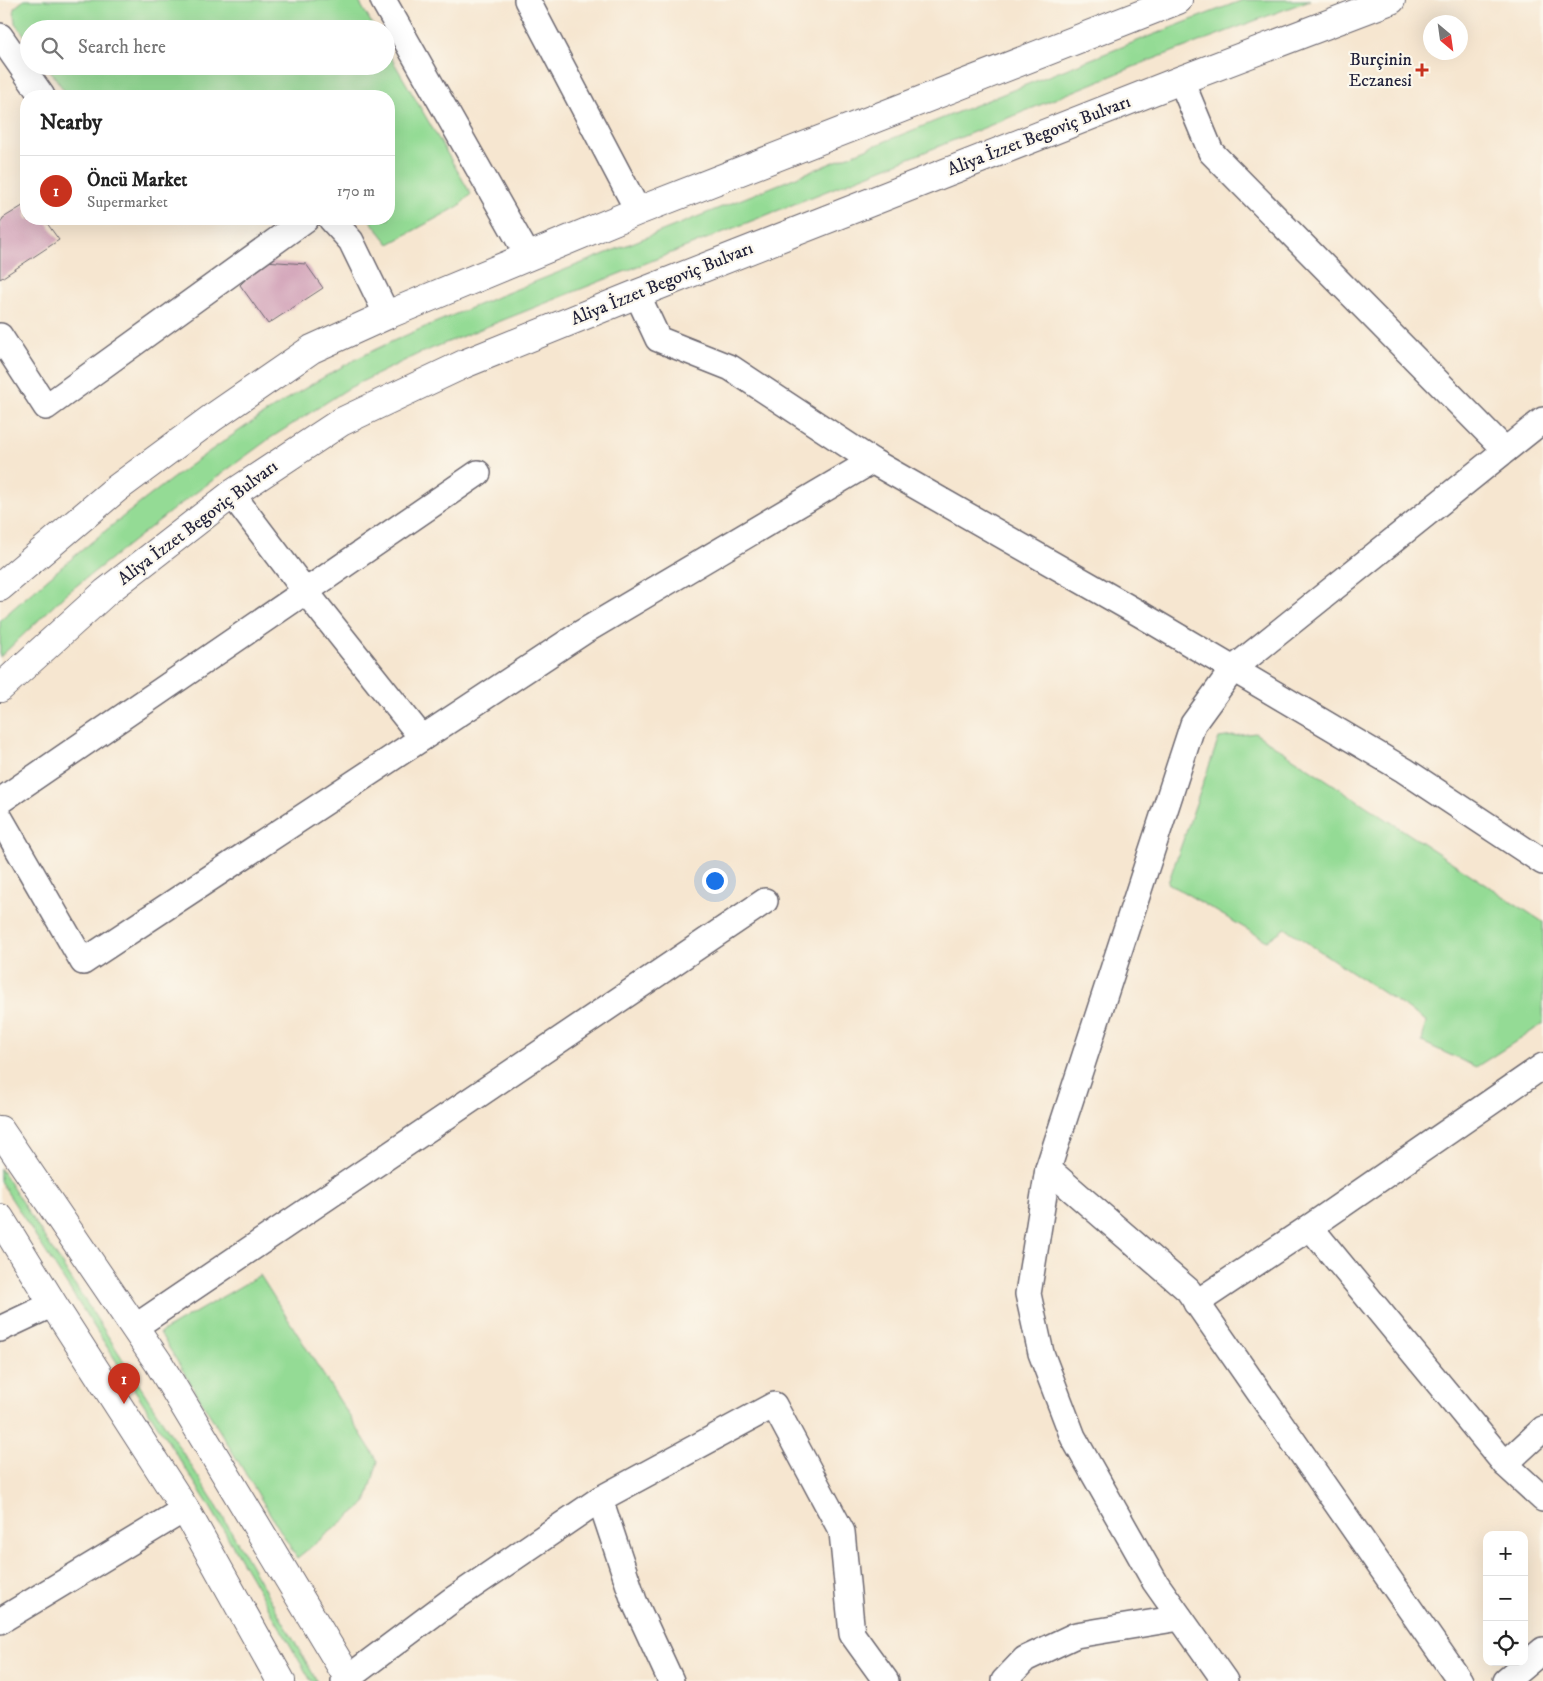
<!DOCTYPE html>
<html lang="en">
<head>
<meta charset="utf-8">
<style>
	:root { --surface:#fff; --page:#f2f2f2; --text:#222; --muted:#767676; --line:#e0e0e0; --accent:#c8321e }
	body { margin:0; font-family:"IM FELL DW Pica",serif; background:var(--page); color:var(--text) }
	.controls { position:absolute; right:15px; bottom:15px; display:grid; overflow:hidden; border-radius:10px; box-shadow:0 5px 20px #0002 }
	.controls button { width:45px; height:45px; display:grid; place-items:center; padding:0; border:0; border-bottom:1px solid var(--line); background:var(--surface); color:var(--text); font:25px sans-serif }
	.compass { position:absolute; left:1423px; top:15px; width:45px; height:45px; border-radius:50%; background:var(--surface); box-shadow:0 5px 20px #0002; rotate:151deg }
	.you { position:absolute; left:714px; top:880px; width:18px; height:18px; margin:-12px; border:4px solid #fff; border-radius:50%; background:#1a73e8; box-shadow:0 0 0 8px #1a73e833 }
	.badge { display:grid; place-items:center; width:32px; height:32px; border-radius:50%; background:var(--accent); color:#fff; font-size:16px; font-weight:700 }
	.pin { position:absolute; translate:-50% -41px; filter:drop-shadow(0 1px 2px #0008) }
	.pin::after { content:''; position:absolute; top:26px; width:18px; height:15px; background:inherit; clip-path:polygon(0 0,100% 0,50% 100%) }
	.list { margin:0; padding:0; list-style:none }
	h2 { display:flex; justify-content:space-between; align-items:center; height:65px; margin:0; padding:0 20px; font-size:21px }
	h2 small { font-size:16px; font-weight:400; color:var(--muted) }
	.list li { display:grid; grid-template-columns:32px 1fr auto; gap:15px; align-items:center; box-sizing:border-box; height:70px; padding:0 20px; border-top:1px solid var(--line) }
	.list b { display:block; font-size:19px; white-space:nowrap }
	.list p { margin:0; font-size:16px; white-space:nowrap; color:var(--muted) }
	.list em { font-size:16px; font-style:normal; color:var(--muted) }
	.icon { flex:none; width:28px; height:28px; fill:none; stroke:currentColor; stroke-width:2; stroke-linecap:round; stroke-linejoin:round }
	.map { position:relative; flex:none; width:1543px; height:1681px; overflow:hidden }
	.search { position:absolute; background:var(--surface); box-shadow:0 5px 20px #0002; left:20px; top:20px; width:375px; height:55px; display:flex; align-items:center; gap:12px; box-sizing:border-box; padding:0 18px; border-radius:28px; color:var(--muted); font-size:19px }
	.panel { position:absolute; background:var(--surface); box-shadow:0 5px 20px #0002; left:20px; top:90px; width:375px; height:135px; border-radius:20px }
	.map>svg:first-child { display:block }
</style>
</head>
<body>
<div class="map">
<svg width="1543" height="1681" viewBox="0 0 1543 1681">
	<rect width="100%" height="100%" fill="#fbf7ec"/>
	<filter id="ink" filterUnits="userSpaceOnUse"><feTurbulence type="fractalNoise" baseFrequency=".02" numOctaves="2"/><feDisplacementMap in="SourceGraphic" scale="10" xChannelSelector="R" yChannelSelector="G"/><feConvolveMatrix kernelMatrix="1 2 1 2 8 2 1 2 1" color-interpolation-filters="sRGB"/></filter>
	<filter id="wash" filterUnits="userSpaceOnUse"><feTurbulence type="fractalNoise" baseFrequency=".0096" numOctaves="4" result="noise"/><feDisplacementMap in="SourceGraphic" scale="20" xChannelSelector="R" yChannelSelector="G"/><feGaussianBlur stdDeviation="1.12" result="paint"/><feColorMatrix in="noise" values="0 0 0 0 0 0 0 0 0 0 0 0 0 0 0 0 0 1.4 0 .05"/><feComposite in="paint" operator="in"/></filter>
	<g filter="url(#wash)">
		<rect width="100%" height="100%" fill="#f6e6d0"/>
		<g fill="#94db95" stroke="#5b7e68">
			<polygon points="24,0 358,0 375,29 29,29 29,41 15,23 14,8"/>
			<path d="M1243 0H1310L1143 63 932 149 418 354 349 388 269 439 175 508 66 594 0 657V620C105 528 216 438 338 369 387 341 440 321 492 299 557 273 622 247 687 221 872 147 1057 71 1243 0Z"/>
			<polygon points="386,49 471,194 459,206 389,244 369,219 389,219 389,96 68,96 47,66 386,66"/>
			<polygon points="1255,733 1543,922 1543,1024 1476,1067 1422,1042 1426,1021 1285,928 1267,941 1168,883 1219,738"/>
			<polygon points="0,1168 215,1503 317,1681 311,1681 209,1505 0,1181"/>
			<polygon points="260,1275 378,1461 366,1503 297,1558 160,1333"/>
		</g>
		<g id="blocks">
			<g fill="#d1a1b7">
				<polygon points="26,204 26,219 44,219 59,240 0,279 0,224 3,218"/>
				<polygon points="265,261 306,264 323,288 268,324 240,285"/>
			</g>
		</g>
	</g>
	<g filter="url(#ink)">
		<use href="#blocks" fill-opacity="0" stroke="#6c676f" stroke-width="1"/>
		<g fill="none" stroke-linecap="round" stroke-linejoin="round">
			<g stroke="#6c676f" stroke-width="28">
				<g id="minor">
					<polyline points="383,0 528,256"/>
					<polyline points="527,0 638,211"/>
					<polyline points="0,36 42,96"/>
					<polyline points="1181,80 1211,152 1505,450"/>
					<polyline points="331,219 351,241 387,315"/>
					<polyline points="637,294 658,339 731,368 872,461 1140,614 1404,770 1543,862"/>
					<polyline points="0,336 46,407 306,219"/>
					<polyline points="232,494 306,592 422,738"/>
					<polyline points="0,801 478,473"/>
					<polyline points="0,818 83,962 583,632 872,461"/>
					<polyline points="1048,1169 1188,1290 1460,1681"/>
					<polyline points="1310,1227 1505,1464 1543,1499"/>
					<polyline points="1196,1303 1310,1227 1543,1066"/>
					<polyline points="135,1327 765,901"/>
					<polyline points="0,1329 53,1304"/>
					<polyline points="1505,1464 1543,1429"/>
					<polyline points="600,1499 634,1601 671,1681"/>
					<polyline points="0,1621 185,1509"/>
					<polyline points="344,1681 452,1600 600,1499 774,1405 842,1532 852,1634 886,1681"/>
					<polyline points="1004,1681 1025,1659 1076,1635 1180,1618"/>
					<polyline points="1225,1681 1155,1582 1073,1437 1041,1353 1028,1294 1048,1169 1193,724 1233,669 1543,420"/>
					<polyline points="1506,1681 1543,1650"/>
				</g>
			</g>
			<g stroke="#6c676f" stroke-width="30">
				<g id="tertiary">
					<polyline points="0,1130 158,1362 350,1681"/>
					<polyline points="0,1218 53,1304 185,1509 281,1681"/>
				</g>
			</g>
			<g stroke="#6c676f" stroke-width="30">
				<g id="secondary">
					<polyline points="0,587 116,489 212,418 312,349 387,315 638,211 1178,0"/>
					<polyline points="0,688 106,592 232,494 341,422 464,364 637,294 1181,80 1391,0"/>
				</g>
			</g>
			<use href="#minor" stroke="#fff" stroke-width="25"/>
			<use href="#tertiary" stroke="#fff" stroke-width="28"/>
			<use href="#secondary" stroke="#fff" stroke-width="28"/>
		</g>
	</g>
	<path fill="#c8321e" stroke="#fbf7ec" stroke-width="2" d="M1419.5 62.5h5v5h5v5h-5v5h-5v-5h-5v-5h5z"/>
	<g text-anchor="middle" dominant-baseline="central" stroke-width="4.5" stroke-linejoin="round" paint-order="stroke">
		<g font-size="18" fill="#22223b" stroke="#fbf7ec" text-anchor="end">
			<text x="1412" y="60">Burçinin<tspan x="1412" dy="21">Eczanesi</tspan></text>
		</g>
		<g font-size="18" fill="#22223b" stroke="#fbf7ec">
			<text transform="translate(1039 136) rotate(-21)">Aliya İzzet Begoviç Bulvarı</text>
			<text transform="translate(662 284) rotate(-22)">Aliya İzzet Begoviç Bulvarı</text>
			<text transform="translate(198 523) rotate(-37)">Aliya İzzet Begoviç Bulvarı</text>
		</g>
	</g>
</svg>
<div class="controls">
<button>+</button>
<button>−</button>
<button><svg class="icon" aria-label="locate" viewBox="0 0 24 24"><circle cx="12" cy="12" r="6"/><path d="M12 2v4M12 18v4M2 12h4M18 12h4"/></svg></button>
</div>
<svg class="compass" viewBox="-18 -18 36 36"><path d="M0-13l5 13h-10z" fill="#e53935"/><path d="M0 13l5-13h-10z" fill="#767676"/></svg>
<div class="you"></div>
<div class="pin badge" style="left:124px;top:1404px">1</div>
<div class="search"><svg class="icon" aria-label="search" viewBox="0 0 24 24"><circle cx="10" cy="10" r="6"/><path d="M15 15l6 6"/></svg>Search here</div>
<section class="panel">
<h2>Nearby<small></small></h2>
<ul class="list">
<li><span class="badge">1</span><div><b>Öncü Market</b><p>Supermarket</p></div><em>170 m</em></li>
</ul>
</section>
</div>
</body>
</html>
